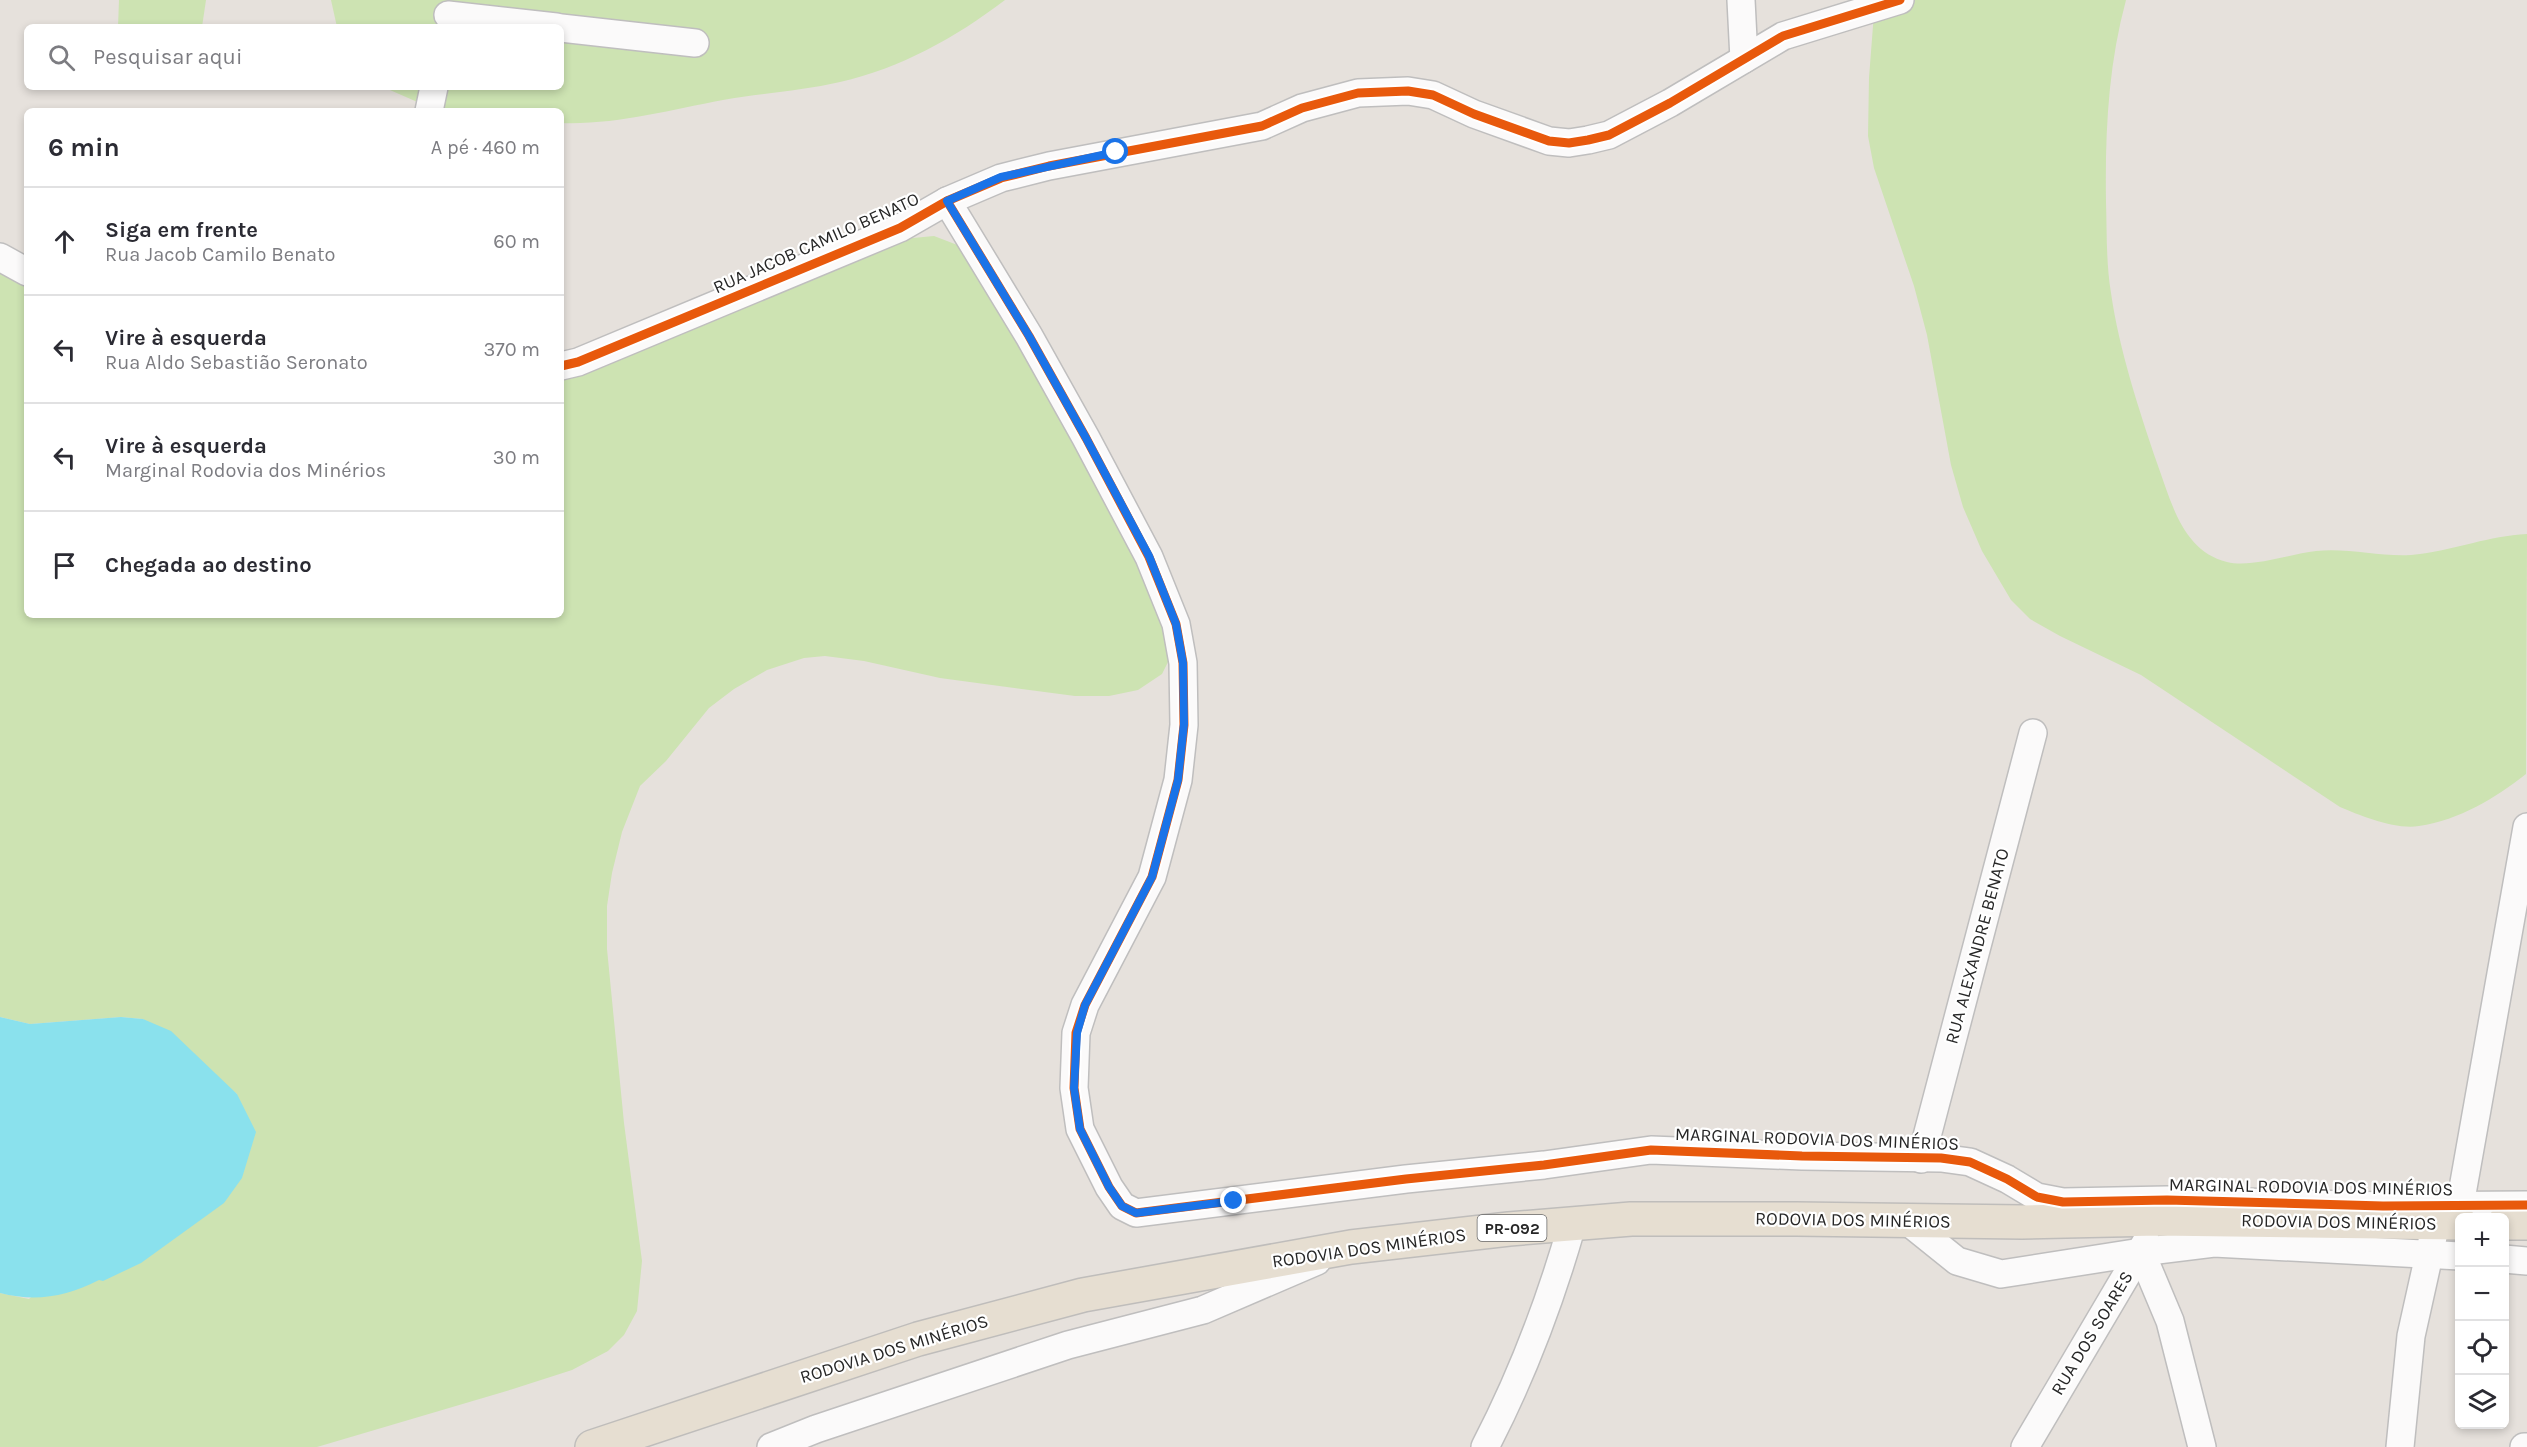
<!DOCTYPE html>
<html lang="pt">
<head>
<meta charset="utf-8">
<style>
	:root { --surface:#fff; --page:#f7f7f7; --text:#2b2b33; --muted:#7c7c81; --line:#e1e1e2 }
	body { margin:0; font-family:Karla,sans-serif; background:var(--page); color:var(--text) }
	.controls { position:absolute; right:18px; bottom:18px; display:grid; overflow:hidden; border-radius:9px; box-shadow:0 3px 9px #0003 }
	.controls button { width:54px; height:54px; display:grid; place-items:center; padding:0; border:0; border-bottom:2px solid var(--line); background:var(--surface); color:var(--text); font:30px sans-serif }
	.stop { position:absolute; width:18px; height:18px; margin:-14px; border:4px solid #1a73e8; border-radius:50%; background:#fff }
	.stop.end { background:#1a73e8; border-color:#fff; box-shadow:0 2px 6px #0008 }
	.list { margin:0; padding:0; list-style:none }
	h2 { display:flex; justify-content:space-between; align-items:center; height:78px; margin:0; padding:0 24px; font-size:26px }
	h2 small { font-size:20px; font-weight:400; color:var(--muted) }
	.list li { display:grid; grid-template-columns:39px 1fr auto; gap:18px; align-items:center; box-sizing:border-box; height:108px; padding:0 24px; border-top:2px solid var(--line) }
	.list b { display:block; font-size:22px; white-space:nowrap }
	.list p { margin:0; font-size:20px; white-space:nowrap; color:var(--muted) }
	.list em { font-size:20px; font-style:normal; color:var(--muted) }
	.icon { flex:none; width:33px; height:33px; fill:none; stroke:currentColor; stroke-width:2; stroke-linecap:round; stroke-linejoin:round }
	.map { position:relative; flex:none; width:2527px; height:1447px; overflow:hidden }
	.search { position:absolute; background:var(--surface); box-shadow:0 3px 9px #0003; left:24px; top:24px; width:540px; height:66px; display:flex; align-items:center; gap:15px; box-sizing:border-box; padding:0 21px; border-radius:9px; color:var(--muted); font-size:22px }
	.panel { position:absolute; background:var(--surface); box-shadow:0 3px 9px #0003; left:24px; top:108px; width:540px; height:510px; border-radius:9px }
	.map>svg:first-child { display:block }
</style>
</head>
<body>
<div class="map">
<svg width="2527" height="1447" viewBox="0 0 2527 1447">
	<rect width="100%" height="100%" fill="#e6e1dc"/>
	<g fill="#cde3b2">
		<polygon points="119,0 206,0 202,27 118,27"/>
		<path d="M331 0H1005C955 38 901 68 840 82 802 91 761 93 723 100 670 110 615 125 561 123V111H438L383 87H561V27H337Z"/>
		<path d="M1875 0H2126C2108 66 2105 134 2106 202 2107 232 2106 263 2111 293 2119 349 2139 410 2157 463 2171 501 2182 551 2227 562 2252 568 2290 554 2316 551 2350 547 2387 559 2420 554 2458 549 2488 536 2527 534L2526 774C2495 798 2460 820 2419 826 2396 830 2361 816 2340 807L2141 675 2060 636 2030 619 2011 600 1982 551 1963 507 1951 465 1927 335 1914 286 1874 168 1868 136 1869 78Z"/>
		<polygon points="934,236 960,246 985,267 1144,570 1168,634 1168,662 1162,674 1138,690 1109,696 1075,696 940,678 864,661 825,656 804,658 767,670 734,689 709,708 666,761 640,786 622,832 612,873 607,906 607,949 624,1123 642,1261 637,1311 624,1335 608,1351 572,1370 513,1389 317,1447 0,1447 0,1293 29,1299 237,1094 143,1019 121,1017 30,1024 0,1017 0,254 27,268 27,615 561,615 561,370 892,240"/>
	</g>
	<path fill="#8ae1ed" d="M0 1017 30 1024 121 1017 143 1019 171 1031 237 1094 256 1132 242 1178 224 1203 141 1263 103 1281 99 1280C66 1297 35 1302 0 1293Z"/>
	<g fill="none" stroke-linecap="round" stroke-linejoin="round">
		<g stroke="#bfbebe" stroke-width="30">
			<g id="minor">
				<polyline points="1741,0 1744,59"/>
				<polyline points="448,15 556,27"/>
				<polyline points="561,28 695,43"/>
				<polyline points="429,111 434,87"/>
				<polyline points="947,201 1029,336 1086,438 1149,557 1176,624 1183,663 1184,725 1178,780 1152,877 1085,1005 1076,1033 1074,1088 1080,1129 1109,1187 1122,1206 1136,1213 1406,1179 1544,1165 1651,1150 1802,1156 1941,1158 1970,1162 2007,1179 2037,1197 2063,1202 2167,1200 2383,1206 2527,1205"/>
				<polyline points="0,257 27,272"/>
				<polyline points="561,366 578,362 900,228 947,201 1001,178 1049,166 1262,126 1302,108 1358,93 1408,91 1433,95 1474,114 1549,141 1569,143 1588,140 1609,135 1670,103 1783,36 1900,0"/>
				<polyline points="1921,1159 2033,733"/>
				<polyline points="1906,1220 1957,1261 2001,1274 2141,1252 2214,1243 2460,1256"/>
				<polyline points="2457,1222 2527,827"/>
				<polyline points="2141,1252 2170,1321 2202,1447"/>
				<polyline points="2504,1259 2527,1261"/>
				<polyline points="771,1447 816,1429 1068,1345 1203,1310 1317,1261"/>
				<path d="M1485 1447C1522 1376 1550 1302 1572 1225"/>
				<polyline points="2025,1447 2146,1242"/>
				<polyline points="2400,1447 2411,1336 2433,1237"/>
				<polyline points="2524,1447 2527,1447"/>
			</g>
		</g>
		<g stroke="#bfbdbb" stroke-width="36">
			<g id="major">
				<polyline points="2504,1223 2527,1223"/>
				<polyline points="592,1447 918,1339 1083,1295 1351,1247 1509,1229 1631,1219 1797,1219 2022,1222 2158,1219 2460,1223"/>
			</g>
		</g>
		<use href="#minor" stroke="#fbfafa" stroke-width="27"/>
		<use href="#major" stroke="#e6ded1" stroke-width="33"/>
		<g stroke="#fff" stroke-width="13">
			<g id="cycleway">
				<polyline points="947,201 1029,336 1086,438 1149,557 1176,624 1183,663 1184,725 1178,780 1152,877 1085,1005 1076,1033 1074,1088 1080,1129 1109,1187 1122,1206 1136,1213 1406,1179 1544,1165 1651,1150 1802,1156 1941,1158 1970,1162 2007,1179 2037,1197 2063,1202 2167,1200 2383,1206 2527,1205"/>
				<polyline points="561,366 578,362 900,228 947,201 1001,178 1049,166 1262,126 1302,108 1358,93 1408,91 1433,95 1474,114 1549,141 1569,143 1588,140 1609,135 1670,103 1783,36 1900,0"/>
			</g>
		</g>
		<use href="#cycleway" stroke="#e8590c" stroke-width="9"/>
	</g>
	<g fill="none" stroke-linecap="round" stroke-linejoin="round">
		<polyline stroke="#1a73e8" stroke-width="8" points="1116,152 1001,177 947,201 1029,336 1086,438 1149,556 1176,624 1183,663 1184,724 1178,780 1152,877 1085,1005 1077,1033 1074,1088 1080,1129 1109,1187 1122,1206 1136,1213 1234,1201"/>
	</g>
	<g text-anchor="middle" dominant-baseline="central" stroke-width="4.5" stroke-linejoin="round" paint-order="stroke">
		<rect fill="#fff" stroke="#686868" stroke-width="1.5" x="1477.5" y="1215" width="69" height="26" rx="4.5"/>
		<g font-size="16" font-weight="bold" fill="#272727">
			<text x="1512" y="1228">PR-092</text>
		</g>
		<g font-size="18" fill="#272727" stroke="#fff">
			<text transform="translate(816 243) rotate(-24)">RUA JACOB CAMILO BENATO</text>
			<text transform="translate(1977 946) rotate(-75)">RUA ALEXANDRE BENATO</text>
			<text transform="translate(1817 1139) rotate(2)">MARGINAL RODOVIA DOS MINÉRIOS</text>
			<text transform="translate(2311 1187) rotate(1)">MARGINAL RODOVIA DOS MINÉRIOS</text>
			<text transform="translate(1853 1220) rotate(1)">RODOVIA DOS MINÉRIOS</text>
			<text transform="translate(2339 1222) rotate(1)">RODOVIA DOS MINÉRIOS</text>
			<text transform="translate(1369 1248) rotate(-8)">RODOVIA DOS MINÉRIOS</text>
			<text transform="translate(2092 1333) rotate(-59)">RUA DOS SOARES</text>
			<text transform="translate(894 1349) rotate(-17)">RODOVIA DOS MINÉRIOS</text>
		</g>
	</g>
</svg>
<div class="controls">
<button>+</button>
<button>−</button>
<button><svg class="icon" aria-label="locate" viewBox="0 0 24 24"><circle cx="12" cy="12" r="6"/><path d="M12 2v4M12 18v4M2 12h4M18 12h4"/></svg></button>
<button><svg class="icon" aria-label="layers" viewBox="0 0 24 24"><path d="M12 4l9 5-9 5-9-5zM3 14l9 5 9-5"/></svg></button>
</div>
<div class="stop" style="left:1116px;top:152px"></div>
<div class="stop end" style="left:1234px;top:1201px"></div>
<div class="search"><svg class="icon" aria-label="search" viewBox="0 0 24 24"><circle cx="10" cy="10" r="6"/><path d="M15 15l6 6"/></svg>Pesquisar aqui</div>
<section class="panel">
<h2>6 min<small>A pé · 460 m</small></h2>
<ul class="list">
<li><svg class="icon" aria-label="ahead" viewBox="0 0 24 24"><path d="M12 20V5M6 11l6-6 6 6"/></svg><div><b>Siga em frente</b><p>Rua Jacob Camilo Benato</p></div><em>60 m</em></li>
<li><svg class="icon" aria-label="left" viewBox="0 0 24 24"><path d="M17 20v-9H6M10 6l-5 5 5 5"/></svg><div><b>Vire à esquerda</b><p>Rua Aldo Sebastião Seronato</p></div><em>370 m</em></li>
<li><svg class="icon" aria-label="left" viewBox="0 0 24 24"><path d="M17 20v-9H6M10 6l-5 5 5 5"/></svg><div><b>Vire à esquerda</b><p>Marginal Rodovia dos Minérios</p></div><em>30 m</em></li>
<li><svg class="icon" aria-label="arrive" viewBox="0 0 24 24"><path d="M6 21V4h12l-3 4 3 4H6"/></svg><div><b>Chegada ao destino</b></div></li>
</ul>
</section>
</div>
</body>
</html>
